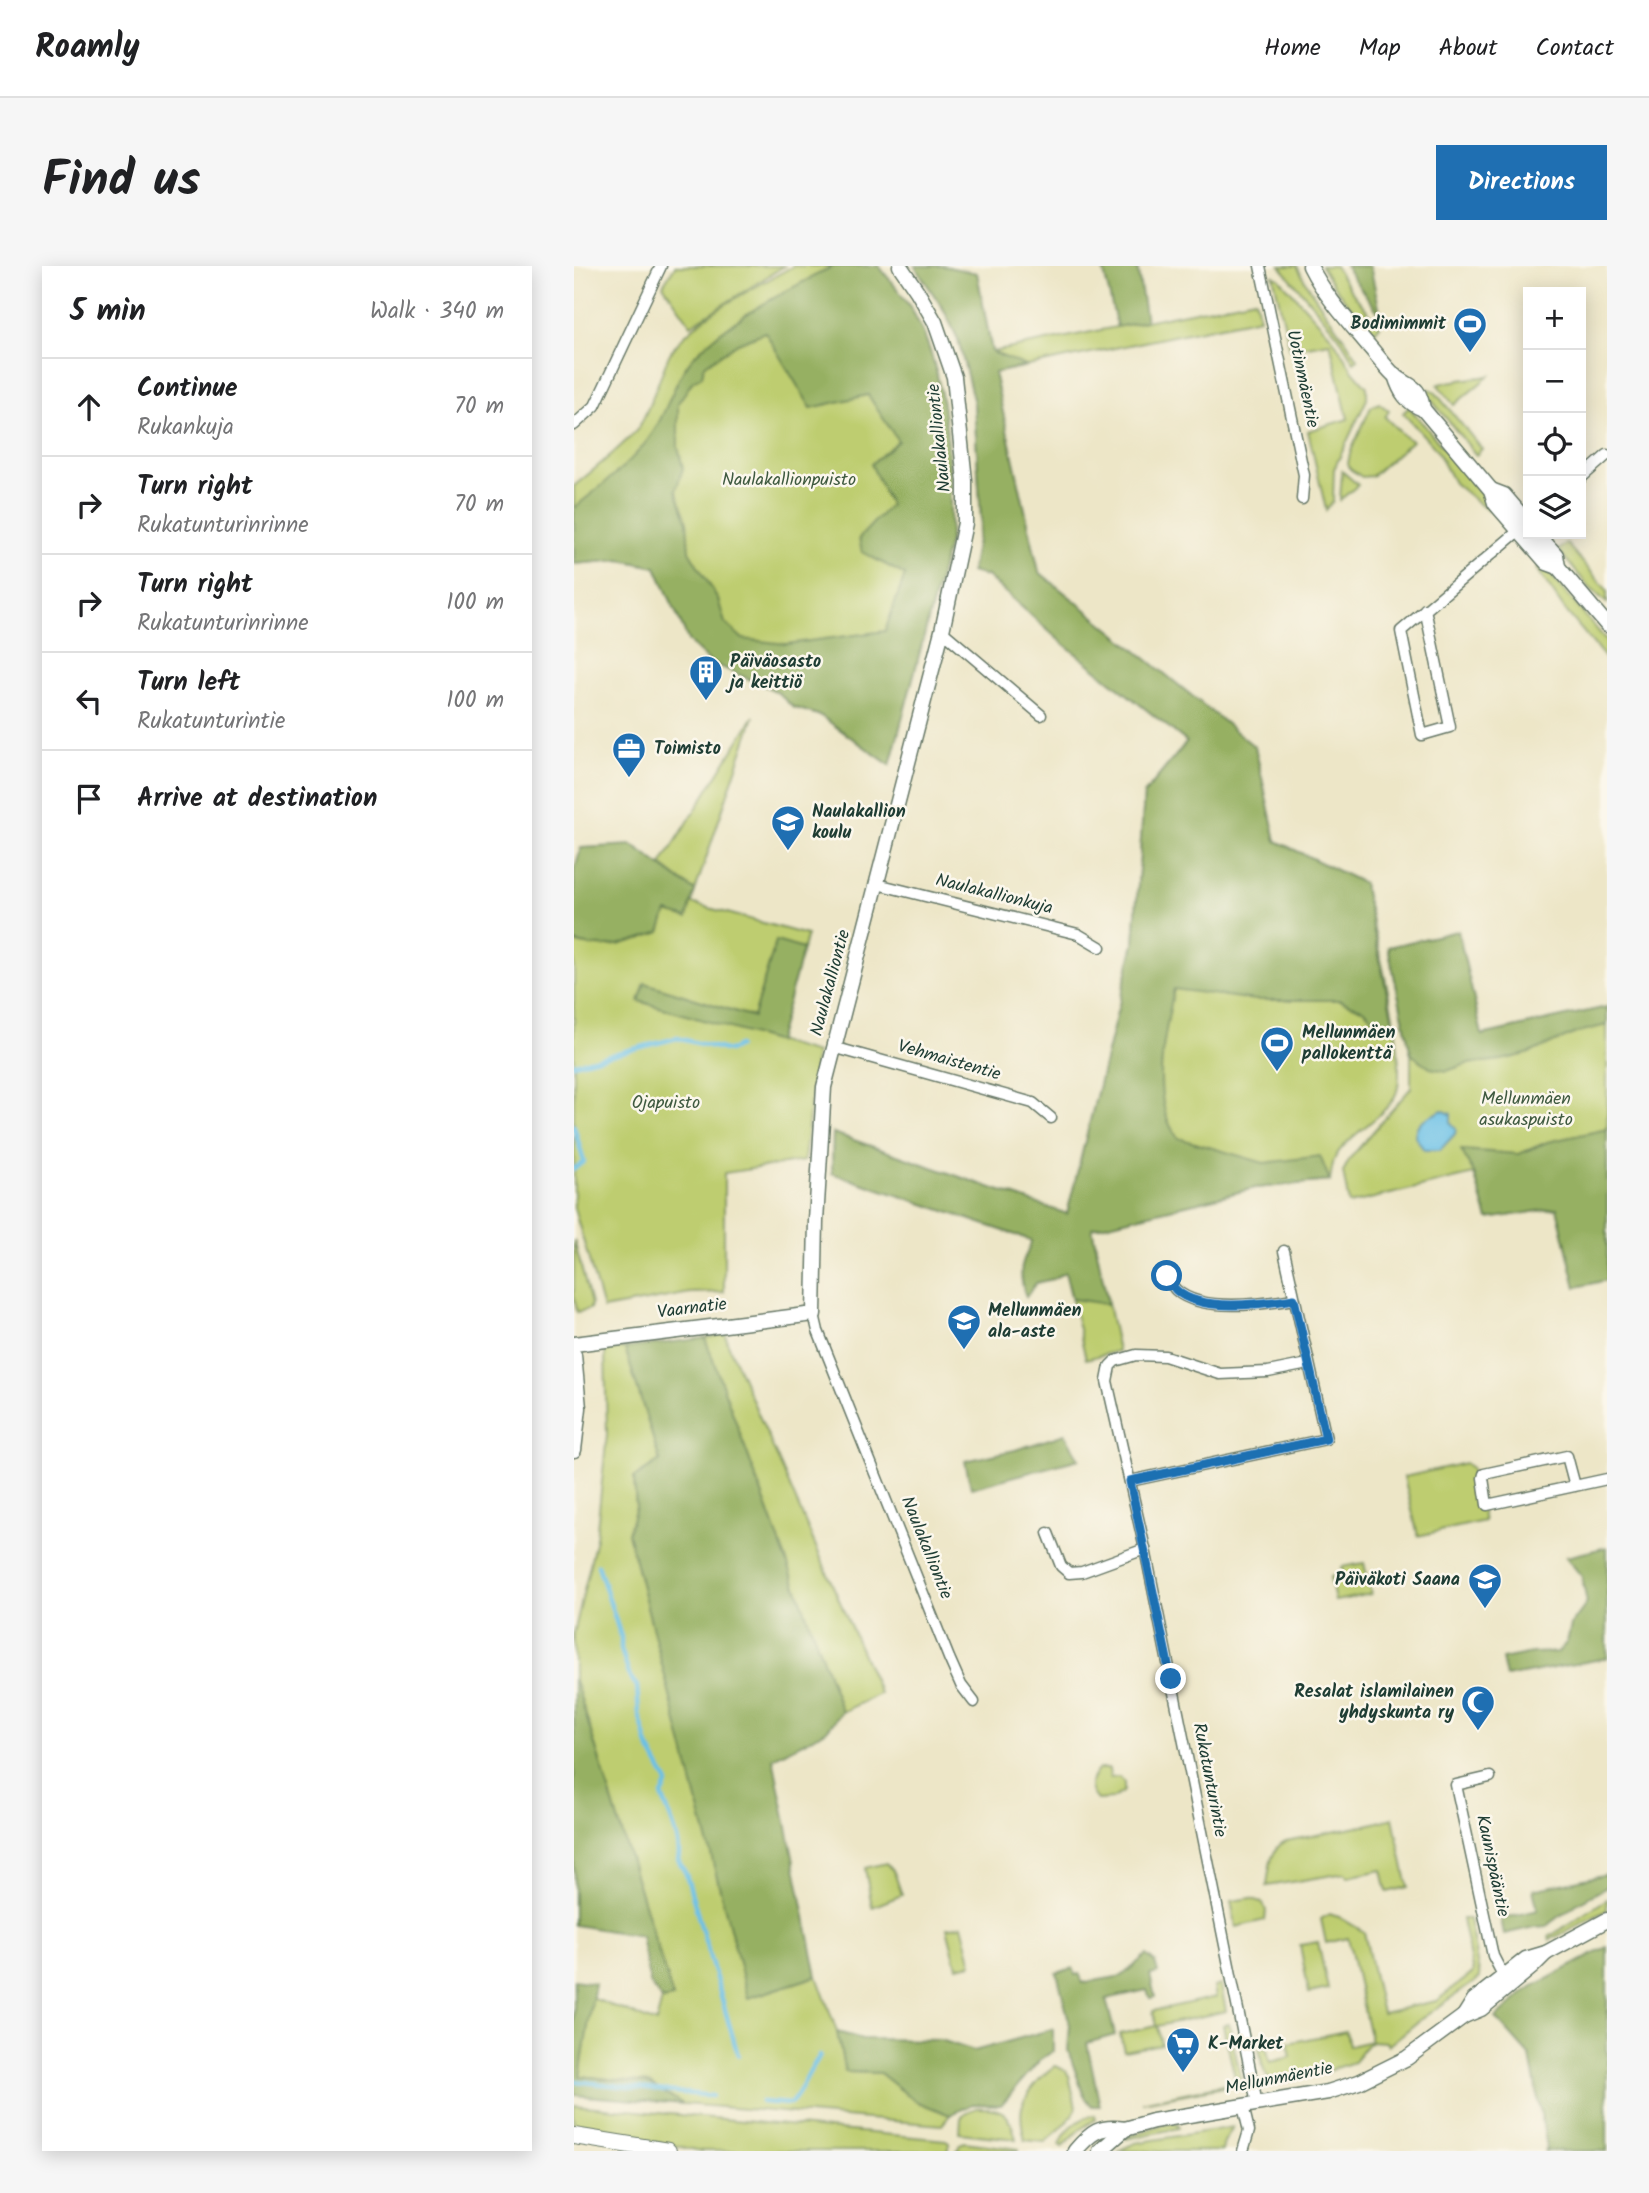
<!DOCTYPE html>
<html lang="en">
<head>
<meta charset="utf-8">
<style>
	:root { --surface:#fff; --page:#f6f6f6; --text:#202124; --muted:#757577; --line:#e0e0e0; --accent:#1f6fb2 }
	body { margin:0; font-family:Kalam,sans-serif; background:var(--page); color:var(--text) }
	.controls { position:absolute; right:21px; top:21px; display:grid; overflow:hidden; border-radius:0px; box-shadow:0 4px 18px #0003 }
	.controls button { width:63px; height:63px; display:grid; place-items:center; padding:0; border:0; border-bottom:2px solid var(--line); background:var(--surface); color:var(--text); font:35px sans-serif }
	.stop { position:absolute; width:21px; height:21px; margin:-16px; border:5px solid #1f6fb2; border-radius:50%; background:#fff }
	.stop.end { background:#1f6fb2; border-color:#fff; box-shadow:0 2px 7px #0008 }
	.list { margin:0; padding:0; list-style:none }
	h2 { display:flex; justify-content:space-between; align-items:center; height:91px; margin:0; padding:0 28px; font-size:30px }
	h2 small { font-size:23px; font-weight:400; color:var(--muted) }
	.list li { display:grid; grid-template-columns:46px 1fr auto; gap:21px; align-items:center; box-sizing:border-box; height:98px; padding:0 28px; border-top:2px solid var(--line) }
	.list b { display:block; font-size:26px; white-space:nowrap }
	.list p { margin:0; font-size:23px; white-space:nowrap; color:var(--muted) }
	.list em { font-size:23px; font-style:normal; color:var(--muted) }
	.icon { flex:none; width:38px; height:38px; fill:none; stroke:currentColor; stroke-width:2; stroke-linecap:round; stroke-linejoin:round }
	.map { position:relative; flex:none; width:1033px; height:1885px; overflow:hidden; border-radius:0px }
	header { display:flex; align-items:center; gap:42px; box-sizing:border-box; height:98px; padding:0 35px; background:var(--surface); border-bottom:2px solid var(--line) }
	header strong { font-size:33px }
	nav { display:flex; gap:38px; margin-inline-start:auto; font-size:24px }
	.intro { display:flex; align-items:center; justify-content:space-between; box-sizing:border-box; height:168px; padding:0 42px }
	h1 { margin:0; font-size:49px }
	.button { padding:18px 32px; border-radius:0px; background:var(--accent); color:#fff; font-size:24px; font-weight:700 }
	main { display:flex; gap:42px; padding:0 42px }
	aside { flex:1; background:var(--surface); border-radius:0px; box-shadow:0 4px 18px #0003 }
	.map>svg:first-child { display:block }
</style>
</head>
<body>
<header>
<strong>Roamly</strong>
<nav><a>Home</a><a>Map</a><a>About</a><a>Contact</a></nav>
</header>
<div class="intro"><h1>Find us</h1><a class="button">Directions</a></div>
<main>
<aside>
<h2>5 min<small>Walk · 340 m</small></h2>
<ul class="list">
<li><svg class="icon" aria-label="ahead" viewBox="0 0 24 24"><path d="M12 20V5M6 11l6-6 6 6"/></svg><div><b>Continue</b><p>Rukankuja</p></div><em>70 m</em></li>
<li><svg class="icon" aria-label="right" viewBox="0 0 24 24"><path d="M7 20v-9h11M14 6l5 5-5 5"/></svg><div><b>Turn right</b><p>Rukatunturinrinne</p></div><em>70 m</em></li>
<li><svg class="icon" aria-label="right" viewBox="0 0 24 24"><path d="M7 20v-9h11M14 6l5 5-5 5"/></svg><div><b>Turn right</b><p>Rukatunturinrinne</p></div><em>100 m</em></li>
<li><svg class="icon" aria-label="left" viewBox="0 0 24 24"><path d="M17 20v-9H6M10 6l-5 5 5 5"/></svg><div><b>Turn left</b><p>Rukatunturintie</p></div><em>100 m</em></li>
<li><svg class="icon" aria-label="arrive" viewBox="0 0 24 24"><path d="M6 21V4h12l-3 4 3 4H6"/></svg><div><b>Arrive at destination</b></div></li>
</ul>
</aside>
<div class="map">
<svg width="1033" height="1885" viewBox="0 0 1033 1885">
	<rect width="100%" height="100%" fill="#fbf7ec"/>
	<filter id="ink" filterUnits="userSpaceOnUse"><feTurbulence type="fractalNoise" baseFrequency=".0143" numOctaves="2"/><feDisplacementMap in="SourceGraphic" scale="14" xChannelSelector="R" yChannelSelector="G"/><feConvolveMatrix kernelMatrix="1 2 1 2 8 2 1 2 1" color-interpolation-filters="sRGB"/></filter>
	<filter id="wash" filterUnits="userSpaceOnUse"><feTurbulence type="fractalNoise" baseFrequency=".00686" numOctaves="4" result="noise"/><feDisplacementMap in="SourceGraphic" scale="28" xChannelSelector="R" yChannelSelector="G"/><feGaussianBlur stdDeviation="1.57" result="paint"/><feColorMatrix in="noise" values="0 0 0 0 0 0 0 0 0 0 0 0 0 0 0 0 0 1.4 0 .05"/><feComposite in="paint" operator="in"/></filter>
	<g filter="url(#wash)">
		<rect width="100%" height="100%" fill="#ede6c7"/>
		<g fill="#becd6f" stroke="#6e8552" stroke-width="2">
			<polygon points="101,0 210,0 117,59 89,19"/>
			<path d="M219 0H305C316 15 331 31 340 48 375 112 377 200 376 271L316 499 247 450 219 441 202 425 136 396 115 376 82 301 47 294 0 298V220C22 202 43 185 62 165 70 157 89 104 95 89 120 49 178 24 219 0Z"/>
			<path d="M341 0H369L403 7 418 86 681 33 686 52 420 107 465 306 681 481 702 575 789 617C798 659 836 793 822 828 811 851 775 868 762 890 758 896 757 908 756 915L681 922 518 962 544 1085 512 1093 486 984 258 907 259 867 493 948 560 678 570 528 613 476 485 374 413 310 397 306 407 254 400 137 384 73 370 44Z"/>
			<path d="M706 0H723C738 32 765 62 784 93L780 96 764 69Z"/>
			<path d="M747 0H761L776 24 806 60 801 66C779 46 762 26 747 0Z"/>
			<polygon points="699,9 705,12 758,71 779,105 793,121 793,133 760,203 759,235 752,244 734,165 774,153 756,76 716,83"/>
			<path d="M915 110 880 139 864 119C870 115 904 112 915 110Z"/>
			<polygon points="856,123 861,126 908,183 902,189 854,130 852,127"/>
			<polygon points="805,137 815,145 811,151 831,171 838,175 798,210 788,211 776,203 774,198 776,187 797,141"/>
			<polygon points="835,141 917,239 914,245 880,217 862,183 829,147"/>
			<polygon points="768,205 784,219 766,234"/>
			<polygon points="992,277 1033,324 1033,337 1015,321 984,284"/>
			<polygon points="968,299 1033,375 1033,394 991,344 963,303"/>
			<polygon points="180,450 121,625 87,599"/>
			<path d="M117 637 233 669 229 683 202 676 179 751 71 717 65 735 242 787 230 895 150 907V1026L116 1027 29 1043 0 942V676C33 686 54 677 86 666L92 646 113 651Z"/>
			<polygon points="884,665 908,769 1033,741 1033,1014 1002,1021 983,942 914,953 900,908 775,938 769,906 776,892 837,822 837,788 814,681"/>
			<polygon points="0,974 17,1038 16,1043 3,1046 0,1029"/>
			<polygon points="152,1068 153,1076 306,1428 268,1446 131,1072"/>
			<polygon points="51,1082 86,1195 60,1212 62,1241 54,1267 175,1732 243,1710 263,1766 271,1806 306,1807 341,1835 376,1849 368,1859 109,1838 74,1817 6,1810 18,1732 82,1757 88,1734 99,1732 0,1411 0,1368 22,1272 33,1168 31,1085"/>
			<polygon points="891,1197 897,1202 910,1255 844,1270 830,1211"/>
			<polygon points="790,1297 797,1328 761,1335 756,1311 769,1308 767,1301"/>
			<path d="M525 1503H535L536 1512 545 1511 550 1516V1525L538 1533 523 1534C512 1522 515 1515 525 1503Z"/>
			<path d="M819 1552 834 1621 813 1626 808 1604 774 1611 771 1607 693 1620C695 1604 696 1582 712 1575L789 1560Z"/>
			<polygon points="312,1597 320,1606 328,1629 298,1641 291,1602"/>
			<polygon points="677,1632 689,1637 692,1645 691,1654 662,1661 657,1635"/>
			<polygon points="1033,1633 1033,1644 976,1674 975,1671"/>
			<path d="M755 1648 765 1651 790 1666 808 1747 862 1735 899 1707 888 1653H895L906 1712 847 1753 814 1780 812 1776 797 1775 780 1796 751 1806 700 1817C688 1810 688 1795 685 1783L692 1781 696 1796 717 1791 714 1777 772 1765 775 1780 797 1775 774 1672 752 1677 747 1653Z"/>
			<polygon points="388,1659 398,1698 383,1701 373,1662"/>
			<polygon points="744,1676 754,1723 735,1727 726,1679"/>
			<polygon points="647,1719 652,1745 583,1760 587,1778 550,1785 546,1768 582,1760 579,1745 642,1731 640,1721"/>
			<polygon points="655,1758 667,1813 665,1818 568,1836 662,1816 649,1759"/>
			<path d="M482 1800 492 1805 495 1810 502 1841 499 1849 487 1862 471 1876 451 1874C444 1846 445 1837 464 1815 470 1809 474 1803 482 1800Z"/>
			<polygon points="0,1839 372,1874 375,1876 375,1885 128,1885 0,1861"/>
			<path d="M403 1842C432 1841 435 1848 442 1873L386 1867 387 1852 394 1845Z"/>
			<path d="M521 1849 522 1853 505 1864 488 1881 486 1879C491 1863 504 1853 521 1849Z"/>
			<polygon points="604,1857 605,1862 552,1873 551,1871 588,1859"/>
			<polygon points="659,1861 650,1876 648,1885 544,1885 561,1877"/>
			<polygon points="390,1876 445,1883 445,1885 383,1885 386,1878"/>
		</g>
		<g fill="#96b062" stroke="#5a764b" stroke-width="2" fill-rule="evenodd">
			<path d="M259 0H305C316 15 331 31 340 48 375 112 377 200 376 271L316 499 247 450 219 441 202 425 136 396 115 376 82 301 47 294 0 298V242C28 219 58 197 78 168 95 143 101 109 123 87 158 51 215 24 259 0ZM191 66 237 142 294 129 324 175 297 198 316 239 285 272 288 286 331 309 311 365 212 378 169 373 151 357 144 333 115 285 113 256 102 224 109 202 104 181V137L119 115 128 110 130 100 164 77Z"/>
			<path d="M341 0H369L403 7 418 86 452 100 420 107 465 306 681 481 702 575 789 617 820 759 808 764 791 744 766 734H681L600 723C591 767 574 834 604 872L690 897 746 890 756 915 681 922 518 962 534 1038 498 1033 491 1006 479 1013 462 1017 452 1031C448 1020 445 1008 449 996 451 988 457 983 457 974L258 907 259 867 493 948 560 678 570 528 613 476 485 374 413 310 397 306 407 254 400 137 384 73 370 44Z"/>
			<polygon points="537,0 563,0 572,55 543,61 529,2"/>
			<polygon points="772,0 796,0 807,50 779,12"/>
			<path d="M58 579 121 625 113 652 93 646 86 666C54 677 33 686 0 676V605L7 582Z"/>
			<polygon points="884,665 908,769 1033,741 1033,759 1005,766 953,788 928,794 893,798 873,805 856,802 837,788 814,681"/>
			<polygon points="202,675 229,683 203,776 65,735 71,717 179,751"/>
			<polygon points="1033,863 1033,1014 1002,1021 983,942 914,953 900,907 887,884 945,888 973,876"/>
			<polygon points="131,1072 268,1446 252,1465 199,1492 243,1710 174,1732 54,1267 62,1241 60,1212 86,1195 51,1082"/>
			<polygon points="491,1168 505,1193 397,1222 391,1195 441,1184"/>
			<polygon points="1033,1281 1033,1392 932,1411 928,1393 958,1387 984,1386 993,1376 997,1359 1013,1337 1008,1311 992,1291"/>
			<polygon points="0,1411 99,1732 88,1734 76,1717 67,1670 0,1659"/>
			<polygon points="1033,1608 1033,1621 1004,1637 973,1660 960,1661 930,1668 927,1653 964,1644 959,1624"/>
			<polygon points="1033,1681 1033,1885 971,1885 973,1881 956,1790 922,1752 954,1723"/>
			<polygon points="572,1689 581,1696 584,1707 576,1709 581,1731 576,1732 573,1724 532,1733 541,1769 513,1777 526,1840 518,1840 510,1830 494,1784 496,1759 483,1707 499,1702 501,1709 506,1708 508,1717 548,1710"/>
			<polygon points="0,1714 21,1717 6,1810 74,1817 109,1838 0,1829"/>
			<polygon points="479,1763 479,1785 466,1794 427,1839 398,1838 376,1849 341,1835 306,1807 271,1806 263,1766 288,1773 367,1774 400,1785"/>
		</g>
		<path fill="#69c0e6" stroke="#447e8d" stroke-width="2" d="M868 844 877 848V857L882 863 881 868 866 884H850L841 871C841 852 856 852 868 844Z"/>
		<g fill="none" stroke-linecap="round" stroke-linejoin="round">
			<g stroke="#69c0e6" stroke-width="4.5">
				<polyline points="0,798 103,772 155,785 164,780"/>
				<polyline points="0,860 10,896 0,903"/>
				<path d="M24 1299 47 1371V1383L56 1411 63 1420 65 1448 74 1480 94 1517 88 1529C93 1546 109 1576 104 1594L112 1608 164 1789"/>
				<polyline points="0,1815 138,1830"/>
				<path d="M187 1836 216 1838C229 1825 234 1805 246 1790"/>
			</g>
		</g>
	</g>
	<g filter="url(#ink)">
		<g fill="none" stroke-linecap="round" stroke-linejoin="round">
			<g stroke="#677867" stroke-width="13">
				<g id="street">
					<polyline points="686,0 730,209 728,233"/>
					<polyline points="0,159 21,140 87,0"/>
					<polyline points="1007,212 1033,189"/>
					<polyline points="851,343 876,461 848,469 827,365 949,261"/>
					<polyline points="368,365 467,449"/>
					<polyline points="303,618 504,668 526,681"/>
					<polyline points="259,781 459,837 477,852"/>
					<path d="M593 1010C596 1015 598 1020 602 1024 627 1047 690 1038 720 1033"/>
					<polyline points="240,1048 244,1065 375,1392 387,1419 400,1436"/>
					<polyline points="556,1215 752,1173 710,985"/>
					<polyline points="1001,1220 993,1190 910,1208 909,1212 913,1239 1033,1213"/>
					<polyline points="474,1267 487,1300 495,1307 508,1306 571,1283"/>
					<polyline points="916,1511 882,1519 919,1690 932,1715"/>
					<polyline points="683,1838 571,1283 533,1115 536,1100 541,1095 562,1089 591,1090 646,1108 694,1106 734,1098"/>
					<polyline points="669,1885 675,1865 669,1840"/>
				</g>
			</g>
			<g stroke="#677867" stroke-width="17">
				<g id="secondary">
					<path d="M736 0C751 30 773 54 794 79 802 88 810 99 819 108 835 122 845 117 849 143"/>
					<path d="M821 109C826 126 833 137 849 143L917 224 921 237 926 243 973 297 984 301 1033 359"/>
					<polyline points="917,224 930,229 954,257"/>
					<polyline points="963,268 982,289 984,301"/>
					<polyline points="0,1078 240,1048 242,955 250,821 368,365 391,257 391,215 380,111 361,56 343,25 326,0"/>
					<polyline points="0,1089 5,1142 0,1184"/>
					<polyline points="890,1750 900,1734 952,1693 972,1687 1033,1654"/>
					<path d="M501 1885C517 1866 526 1859 551 1863"/>
					<polyline points="526,1885 551,1863 579,1855 754,1826 785,1816 833,1792 890,1750 907,1743 958,1701 972,1687"/>
				</g>
			</g>
			<g stroke="#677867" stroke-width="18">
				<polyline id="primary" points="0,1870 94,1885"/>
			</g>
			<use href="#street" stroke="#fff" stroke-width="10"/>
			<use href="#secondary" stroke="#fff" stroke-width="14"/>
			<use href="#primary" stroke="#fff" stroke-width="16"/>
		</g>
	</g>
	<g fill="none" stroke-linecap="round" stroke-linejoin="round" filter="url(#ink)">
		<path stroke="#1f6fb2" stroke-width="9" d="M593 1010C596 1015 598 1020 602 1024 626 1047 690 1038 720 1033L752 1173 556 1215 597 1413"/>
	</g>
	<defs>
		<g id="stadium-pin" transform="scale(1.75)"><path d="M0 17L-7.5 6A9.5 9.5 0 1 1 7.5 6Z" fill="#1f6fb2" stroke="#fbf7ec"/><path d="M0-5a6.5 5 0 1 0 0 10a6.5 5 0 1 0 0-10ZM-3.5-1.8h7v3.6h-7Z" fill="#fff"/></g>
		<g id="building-pin" transform="scale(1.75)"><path d="M0 17L-7.5 6A9.5 9.5 0 1 1 7.5 6Z" fill="#1f6fb2" stroke="#fbf7ec"/><path d="M-4-6H4V6H1V3H-1V6H-4ZM-2.5-4.3h1.7v1.8h-1.7ZM.8-4.3h1.7v1.8H.8ZM-2.5-1h1.7V.8h-1.7ZM.8-1h1.7V.8H.8Z" fill="#fff"/></g>
		<g id="office-pin" transform="scale(1.75)"><path d="M0 17L-7.5 6A9.5 9.5 0 1 1 7.5 6Z" fill="#1f6fb2" stroke="#fbf7ec"/><path d="M-6-3h4V-5.5h4V-3h4V5H-6ZM-1-4.5V-3h2v-1.5ZM-6 0V1H6V0Z" fill="#fff"/></g>
		<g id="school-pin" transform="scale(1.75)"><path d="M0 17L-7.5 6A9.5 9.5 0 1 1 7.5 6Z" fill="#1f6fb2" stroke="#fbf7ec"/><path d="M0-5L7-2L0 1L-7-2ZM-4 1L0 2.5L4 1V4Q0 6-4 4Z" fill="#fff"/></g>
		<g id="mosque-pin" transform="scale(1.75)"><path d="M0 17L-7.5 6A9.5 9.5 0 1 1 7.5 6Z" fill="#1f6fb2" stroke="#fbf7ec"/><path d="M3.5-4.9A6 6 0 1 0 3.5 4.9A5 5 0 1 1 3.5-4.9Z" fill="#fff"/></g>
		<g id="supermarket-pin" transform="scale(1.75)"><path d="M0 17L-7.5 6A9.5 9.5 0 1 1 7.5 6Z" fill="#1f6fb2" stroke="#fbf7ec"/><path d="M-6-5.5h2.5l.6 2H6L4.5 2H-2.5L-4.4-4H-6ZM-1.5 3.2a1.3 1.3 0 1 0 .1 0ZM3 3.2a1.3 1.3 0 1 0 .1 0Z" fill="#fff"/></g>
	</defs>
	<g fill-rule="evenodd">
		<use href="#stadium-pin" x="896" y="58"/>
		<use href="#building-pin" x="132" y="406"/>
		<use href="#office-pin" x="55" y="483"/>
		<use href="#school-pin" x="214" y="556"/>
		<use href="#stadium-pin" x="703" y="777"/>
		<use href="#school-pin" x="390" y="1055"/>
		<use href="#school-pin" x="911" y="1314"/>
		<use href="#mosque-pin" x="904" y="1436"/>
		<use href="#supermarket-pin" x="609" y="1778"/>
	</g>
	<g text-anchor="middle" dominant-baseline="central" stroke-width="5" stroke-linejoin="round" paint-order="stroke">
		<g font-size="18" font-weight="bold" fill="#1f3d34" stroke="#fbf7ec" text-anchor="start">
			<text x="872" y="58" text-anchor="end">Bodimimmit</text>
			<text x="156" y="396">Päiväosasto<tspan x="156" dy="21">ja keittiö</tspan></text>
			<text x="80" y="483">Toimisto</text>
			<text x="238" y="546">Naulakallion<tspan x="238" dy="21">koulu</tspan></text>
			<text x="728" y="767">Mellunmäen<tspan x="728" dy="21">pallokenttä</tspan></text>
			<text x="414" y="1045">Mellunmäen<tspan x="414" dy="21">ala-aste</tspan></text>
			<text x="886" y="1314" text-anchor="end">Päiväkoti Saana</text>
			<text x="880" y="1426" text-anchor="end">Resalat islamilainen<tspan x="880" dy="21">yhdyskunta ry</tspan></text>
			<text x="634" y="1778">K-Market</text>
		</g>
		<g font-size="18" fill="#1f3d34" stroke="#fbf7ec">
			<text transform="translate(728 113) rotate(78)">Uotinmäentie</text>
			<text transform="translate(366 172) rotate(-96)">Naulakalliontie</text>
			<text transform="translate(420 629) rotate(14)">Naulakallionkuja</text>
			<text transform="translate(257 717) rotate(-75)">Naulakalliontie</text>
			<text transform="translate(375 795) rotate(16)">Vehmaistentie</text>
			<text transform="translate(118 1043) rotate(-7)">Vaarnatie</text>
			<text transform="translate(352 1282) rotate(68)">Naulakalliontie</text>
			<text transform="translate(635 1514) rotate(79)">Rukatunturintie</text>
			<text transform="translate(918 1600) rotate(78)">Kaunispääntie</text>
			<text transform="translate(705 1813) rotate(-11)">Mellunmäentie</text>
		</g>
		<g font-size="18" fill="#3f5a40" stroke="#fbf7ec">
			<text x="215" y="214">Naulakallionpuisto</text>
			<text x="952" y="833">Mellunmäen<tspan x="952" dy="21">asukaspuisto</tspan></text>
			<text x="92" y="837">Ojapuisto</text>
		</g>
	</g>
</svg>
<div class="controls">
<button>+</button>
<button>−</button>
<button><svg class="icon" aria-label="locate" viewBox="0 0 24 24"><circle cx="12" cy="12" r="6"/><path d="M12 2v4M12 18v4M2 12h4M18 12h4"/></svg></button>
<button><svg class="icon" aria-label="layers" viewBox="0 0 24 24"><path d="M12 4l9 5-9 5-9-5zM3 14l9 5 9-5"/></svg></button>
</div>
<div class="stop" style="left:593px;top:1010px"></div>
<div class="stop end" style="left:597px;top:1413px"></div>
</div>
</main>
</body>
</html>
